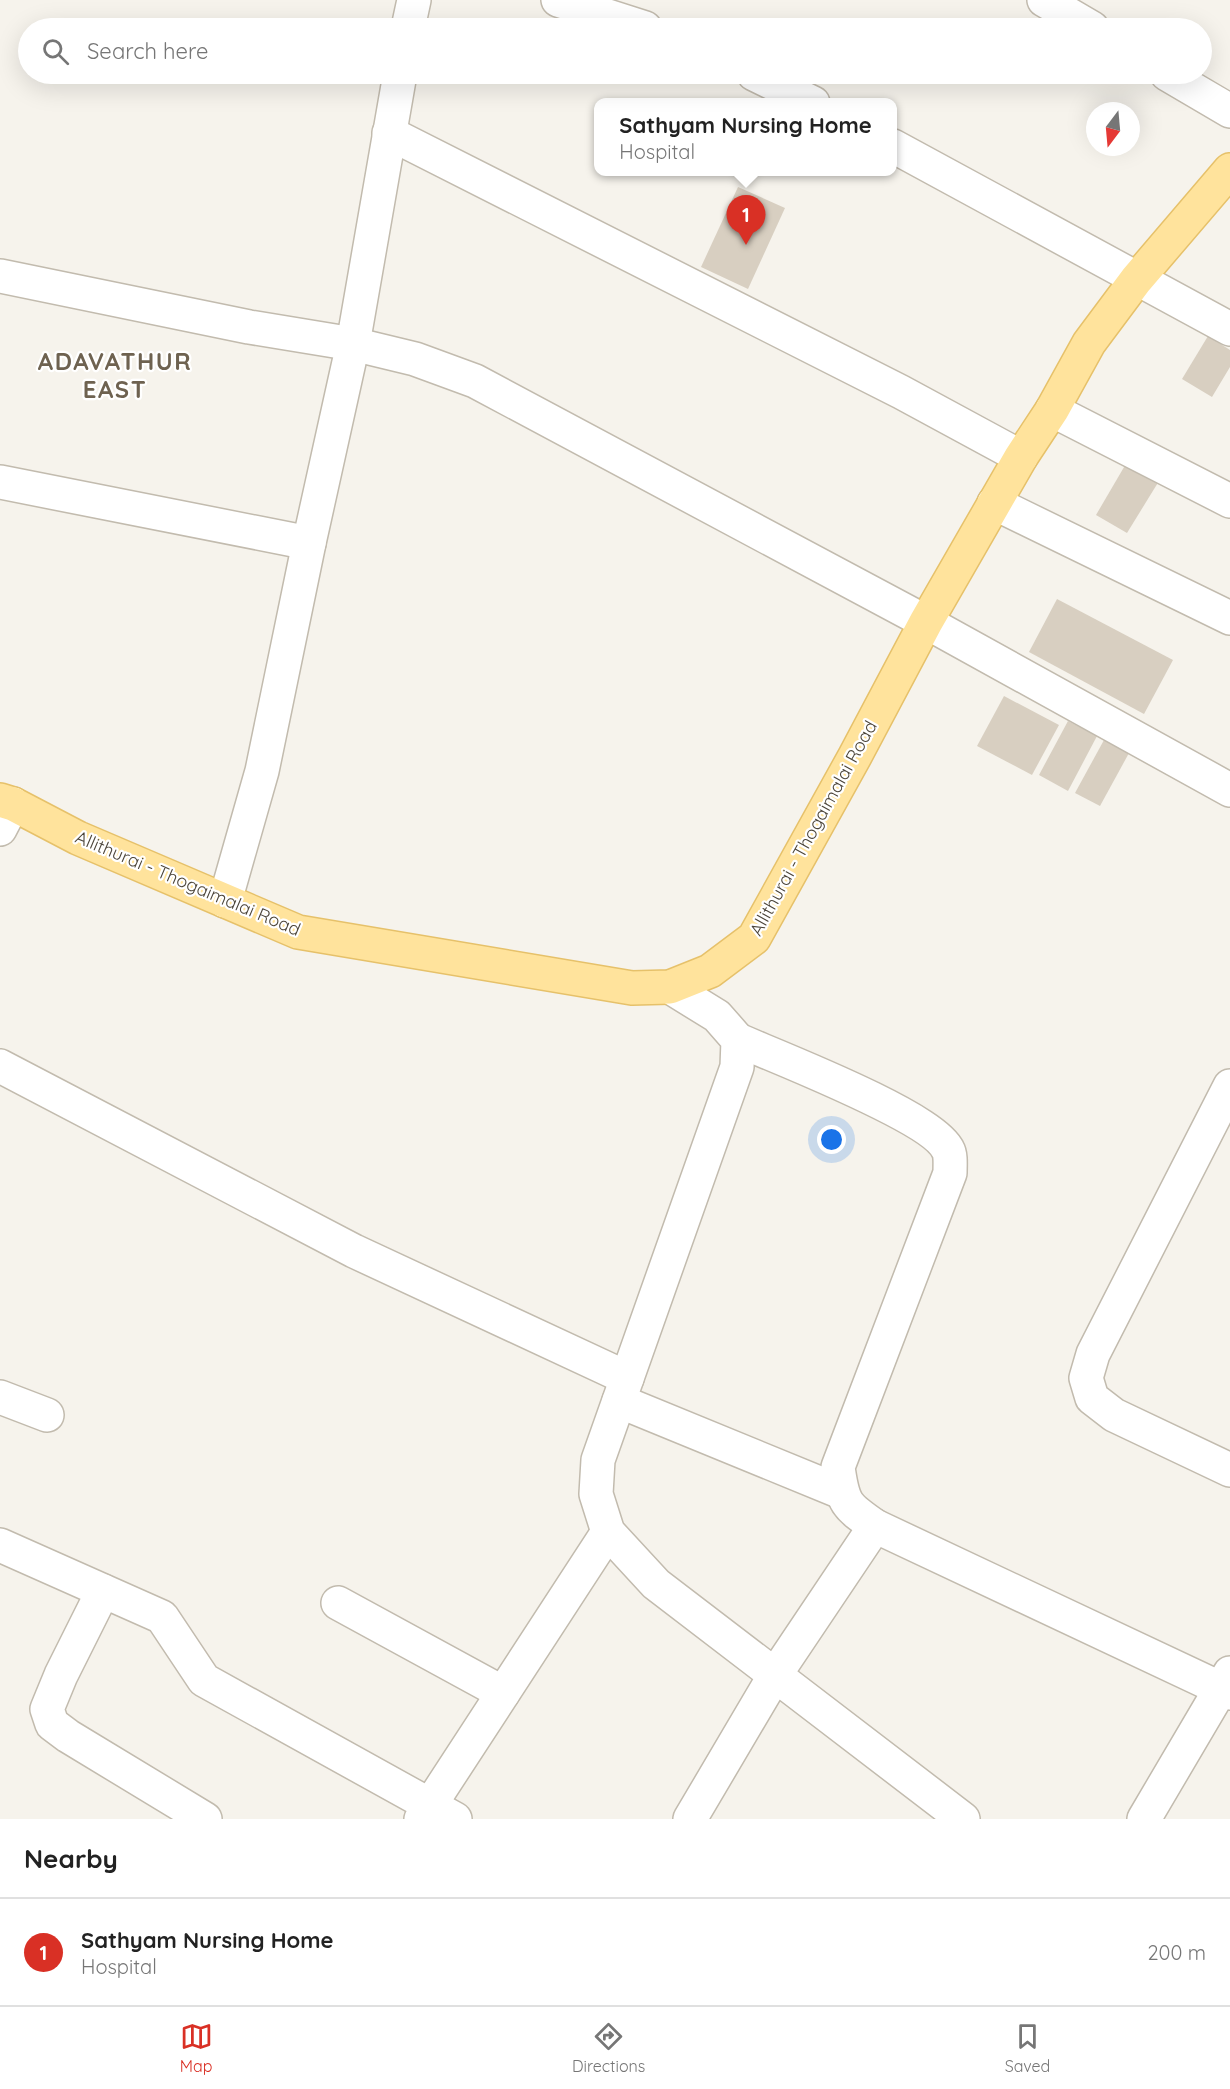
<!DOCTYPE html>
<html lang="en">
<head>
<meta charset="utf-8">
<style>
	:root { --surface:#fff; --page:#f6f6f6; --text:#222; --muted:#767676; --line:#e0e0e0; --accent:#d93025 }
	body { margin:0; font-family:Quicksand,sans-serif; background:var(--page); color:var(--text) }
	.compass { position:absolute; left:1086px; top:102px; width:54px; height:54px; border-radius:50%; background:var(--surface); box-shadow:0 6px 24px #0002; rotate:196deg }
	.you { position:absolute; left:832px; top:1140px; width:21px; height:21px; margin:-15px; border:4px solid #fff; border-radius:50%; background:#1a73e8; box-shadow:0 0 0 9px #1a73e833 }
	.badge { display:grid; place-items:center; width:39px; height:39px; border-radius:50%; background:var(--accent); color:#fff; font-size:20px; font-weight:700 }
	.pin { position:absolute; translate:-50% -50px; filter:drop-shadow(0 2px 3px #0008) }
	.pin::after { content:''; position:absolute; top:32px; width:21px; height:18px; background:inherit; clip-path:polygon(0 0,100% 0,50% 100%) }
	.popup { position:absolute; left:594px; top:98px; width:303px; height:78px; box-sizing:border-box; display:grid; place-content:center; border-radius:12px; background:var(--surface); filter:drop-shadow(0 2px 4px #0005); font-size:20px; white-space:nowrap; color:var(--muted) }
	.popup b { font-size:22px; color:var(--text) }
	.popup::after { content:''; position:absolute; left:50%; top:100%; margin-left:-12px; border:12px solid transparent; border-top-color:var(--surface) }
	.list { margin:0; padding:0; list-style:none }
	h2 { display:flex; justify-content:space-between; align-items:center; height:78px; margin:0; padding:0 24px; font-size:26px }
	h2 small { font-size:20px; font-weight:400; color:var(--muted) }
	.list li { display:grid; grid-template-columns:39px 1fr auto; gap:18px; align-items:center; box-sizing:border-box; height:108px; padding:0 24px; border-top:2px solid var(--line) }
	.list b { display:block; font-size:22px; white-space:nowrap }
	.list p { margin:0; font-size:20px; white-space:nowrap; color:var(--muted) }
	.list em { font-size:20px; font-style:normal; color:var(--muted) }
	.icon { flex:none; width:33px; height:33px; fill:none; stroke:currentColor; stroke-width:2; stroke-linecap:round; stroke-linejoin:round }
	.map { position:relative; flex:none; width:1230px; height:1819px; overflow:hidden }
	.search { position:absolute; background:var(--surface); box-shadow:0 6px 24px #0002; left:18px; right:18px; top:18px; height:66px; display:flex; align-items:center; gap:15px; box-sizing:border-box; padding:0 21px; border-radius:33px; color:var(--muted); font-size:22px }
	.sheet { height:186px; background:var(--surface) }
	nav { display:flex; justify-content:space-around; align-items:center; box-sizing:border-box; height:84px; border-top:2px solid var(--line); background:var(--surface); font-size:16px; color:var(--muted) }
	nav a { display:grid; justify-items:center; gap:3px }
	nav .on { color:var(--accent) }
	.map>svg:first-child { display:block }
</style>
</head>
<body>
<div class="map">
<svg width="1230" height="1819" viewBox="0 0 1230 1819">
	<rect width="100%" height="100%" fill="#f6f3ec"/>
	<g fill="#d8cfc1">
		<polygon points="738,187 785,208 748,289 701,267"/>
		<polygon points="1208,336 1230,350 1230,367 1212,397 1182,379"/>
		<polygon points="1127,462 1159,481 1127,533 1096,515"/>
		<polygon points="1057,599 1173,660 1144,714 1029,652"/>
		<polygon points="1004,696 1059,725 1032,775 977,746"/>
		<polygon points="1068,721 1097,736 1068,791 1039,775"/>
		<polygon points="1104,740 1129,753 1100,806 1075,793"/>
	</g>
	<g fill="none" stroke-linecap="round" stroke-linejoin="round">
		<g stroke="#c2bbae" stroke-width="36">
			<g id="minor">
				<polyline points="558,0 645,28"/>
				<polyline points="1044,0 1092,28"/>
				<polyline points="408,28 414,0"/>
				<polyline points="754,74 813,103"/>
				<polyline points="1167,74 1230,111"/>
				<polyline points="389,133 901,392 1021,457"/>
				<polyline points="893,146 1230,329"/>
				<polyline points="0,276 249,327 353,344 415,359 475,381 926,622 1230,790"/>
				<polyline points="1052,410 1230,501"/>
				<polyline points="0,482 309,543"/>
				<polyline points="994,503 1230,618"/>
				<polyline points="0,829 13,804"/>
				<polyline points="225,901 262,771 309,543 353,344 400,74"/>
				<polyline points="670,987 717,1016 738,1040 737,1067 598,1460 596,1494 608,1532 656,1584 963,1819"/>
				<path d="M738 1040C777 1057 933 1117 948 1150 951 1155 950 1166 950 1173L838 1467C843 1504 846 1506 875 1526L1230 1693"/>
				<polyline points="0,1066 354,1251 627,1378"/>
				<polyline points="1230,1086 1093,1354 1086,1378 1092,1398 1114,1415 1230,1470"/>
				<polyline points="0,1397 47,1415"/>
				<polyline points="619,1401 841,1492"/>
				<polyline points="0,1545 162,1617 204,1680 455,1819"/>
				<polyline points="103,1591 61,1675 47,1709 52,1724 68,1736 205,1819"/>
				<polyline points="338,1603 503,1693"/>
				<polyline points="421,1819 608,1532"/>
				<polyline points="690,1819 775,1675 875,1526"/>
				<polyline points="1144,1819 1230,1673"/>
			</g>
		</g>
		<g stroke="#e6c16a" stroke-width="36">
			<polyline id="major" points="0,800 13,804 78,838 298,932 632,988 670,987 710,971 754,938 855,756 926,622 1021,457 1052,410 1089,343 1136,280 1230,170"/>
		</g>
		<use href="#minor" stroke="#fff" stroke-width="33"/>
		<use href="#major" stroke="#ffe39c" stroke-width="33"/>
	</g>
	<g text-anchor="middle" dominant-baseline="central" stroke-width="4.5" stroke-linejoin="round" paint-order="stroke">
		<g font-size="18" fill="#4b4439" stroke="#fff">
			<text transform="translate(813 828) rotate(-61)">Allithurai - Thogaimalai Road</text>
			<text transform="translate(188 883) rotate(23)">Allithurai - Thogaimalai Road</text>
		</g>
		<g font-size="24" font-weight="bold" letter-spacing="1.5" fill="#6e6250" stroke="#fff">
			<text x="115" y="361">ADAVATHUR<tspan x="115" dy="28">EAST</tspan></text>
		</g>
	</g>
</svg>
<svg class="compass" viewBox="-18 -18 36 36"><path d="M0-13l5 13h-10z" fill="#e53935"/><path d="M0 13l5-13h-10z" fill="#767676"/></svg>
<div class="you"></div>
<div class="pin badge" style="left:746px;top:245px">1</div>
<div class="popup"><b>Sathyam Nursing Home</b>Hospital</div>
<div class="search"><svg class="icon" aria-label="search" viewBox="0 0 24 24"><circle cx="10" cy="10" r="6"/><path d="M15 15l6 6"/></svg>Search here</div>
</div>
<section class="sheet">
<h2>Nearby<small></small></h2>
<ul class="list">
<li><span class="badge">1</span><div><b>Sathyam Nursing Home</b><p>Hospital</p></div><em>200 m</em></li>
</ul>
</section>
<nav>
<a class="on"><svg class="icon" aria-label="map" viewBox="0 0 24 24"><path d="M3 6l6-2 6 2 6-2v14l-6 2-6-2-6 2zM9 4v14M15 6v14"/></svg>Map</a>
<a><svg class="icon" aria-label="directions" viewBox="0 0 24 24"><path d="M12 3l9 9-9 9-9-9zM9 14v-3h6M13 9l2 2-2 2"/></svg>Directions</a>
<a><svg class="icon" aria-label="saved" viewBox="0 0 24 24"><path d="M7 4h10v16l-5-4-5 4z"/></svg>Saved</a>
</nav>
</body>
</html>
